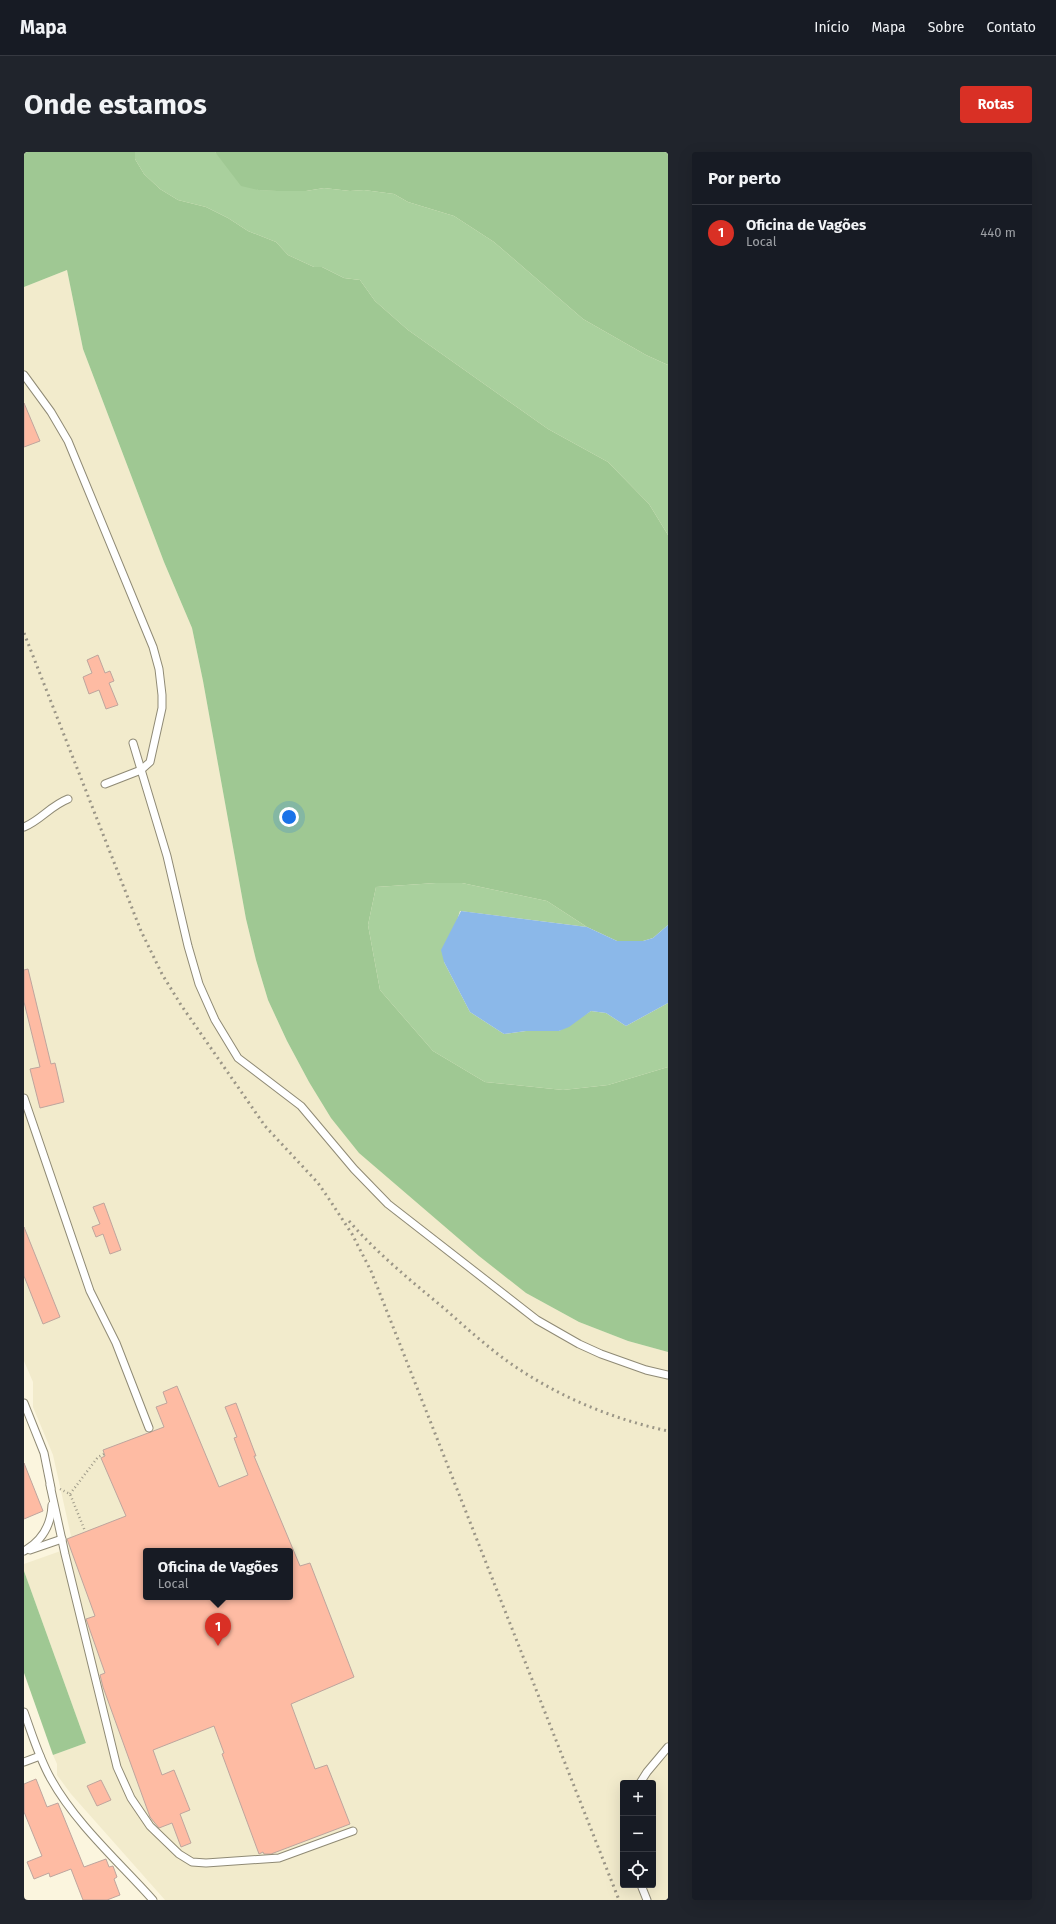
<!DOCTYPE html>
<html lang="pt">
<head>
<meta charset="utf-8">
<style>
	:root { --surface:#171b24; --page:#20242c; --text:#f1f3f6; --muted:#9ea1a6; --line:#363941; --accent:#d93025 }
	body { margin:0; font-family:"Fira Sans",sans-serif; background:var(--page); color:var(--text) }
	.controls { position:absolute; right:12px; bottom:12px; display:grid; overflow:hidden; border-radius:4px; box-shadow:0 4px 16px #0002 }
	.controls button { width:36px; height:36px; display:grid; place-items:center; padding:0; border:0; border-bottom:1px solid var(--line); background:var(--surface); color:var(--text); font:20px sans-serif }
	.you { position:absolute; left:265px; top:665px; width:14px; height:14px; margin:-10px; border:3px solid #fff; border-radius:50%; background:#1a73e8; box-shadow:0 0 0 6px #1a73e833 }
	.badge { display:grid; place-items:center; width:26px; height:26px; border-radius:50%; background:var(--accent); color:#fff; font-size:13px; font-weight:700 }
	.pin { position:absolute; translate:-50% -33px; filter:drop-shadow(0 1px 2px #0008) }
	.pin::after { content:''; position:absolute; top:21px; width:14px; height:12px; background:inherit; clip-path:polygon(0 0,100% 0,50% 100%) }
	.popup { position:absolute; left:119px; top:1396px; width:150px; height:52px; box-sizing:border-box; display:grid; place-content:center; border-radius:4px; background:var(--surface); filter:drop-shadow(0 1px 3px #0005); font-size:13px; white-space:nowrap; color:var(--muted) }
	.popup b { font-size:15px; color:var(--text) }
	.popup::after { content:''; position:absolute; left:50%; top:100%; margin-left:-8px; border:8px solid transparent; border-top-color:var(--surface) }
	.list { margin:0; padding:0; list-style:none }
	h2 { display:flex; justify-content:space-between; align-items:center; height:52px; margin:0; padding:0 16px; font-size:17px }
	h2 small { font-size:13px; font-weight:400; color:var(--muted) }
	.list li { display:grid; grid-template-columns:26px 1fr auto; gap:12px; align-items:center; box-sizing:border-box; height:56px; padding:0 16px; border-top:1px solid var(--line) }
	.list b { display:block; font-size:15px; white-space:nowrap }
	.list p { margin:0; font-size:13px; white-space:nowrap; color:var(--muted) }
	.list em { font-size:13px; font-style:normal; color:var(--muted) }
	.icon { flex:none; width:22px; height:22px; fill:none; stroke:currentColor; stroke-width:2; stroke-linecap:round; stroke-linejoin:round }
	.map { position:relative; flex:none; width:644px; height:1748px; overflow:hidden; border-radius:4px }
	header { display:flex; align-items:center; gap:24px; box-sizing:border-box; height:56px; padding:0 20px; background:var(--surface); border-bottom:1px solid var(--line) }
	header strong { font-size:19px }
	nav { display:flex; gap:22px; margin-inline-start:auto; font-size:14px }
	.intro { display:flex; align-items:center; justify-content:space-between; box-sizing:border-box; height:96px; padding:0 24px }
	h1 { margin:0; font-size:28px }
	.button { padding:10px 18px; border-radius:4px; background:var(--accent); color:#fff; font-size:14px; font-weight:700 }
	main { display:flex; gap:24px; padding:0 24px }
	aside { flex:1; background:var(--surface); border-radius:4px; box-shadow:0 4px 16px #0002 }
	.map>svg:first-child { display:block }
</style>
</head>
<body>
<header>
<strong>Mapa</strong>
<nav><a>Início</a><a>Mapa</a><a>Sobre</a><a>Contato</a></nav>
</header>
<div class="intro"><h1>Onde estamos</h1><a class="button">Rotas</a></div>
<main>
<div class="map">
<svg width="644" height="1748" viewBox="0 0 644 1748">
	<rect width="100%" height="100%" fill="#fbf5de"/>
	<path fill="#f2ebcc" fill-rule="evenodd" d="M43 118 59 197 140 410 168 476 179 529 222 767 232 808 244 848 263 889 285 930 502 1141 555 1170 604 1189 644 1200V1748H141L47 1642 33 1623V1612L29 1603 62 1591 0 1419V1412L45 1396 42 1387 47 1384 29 1303 9 1255V1230L0 1209V135ZM122 1399H266V1445H122ZM599 1631H629V1733H599Z"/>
	<g fill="#a9d09d">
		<polygon points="111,0 191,0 234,38 282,39 300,36 326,39 340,38 370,42 384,50 430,64 470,90 559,167 622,203 644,213 644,383 625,352 584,310 524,277 384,178 351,149 336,128 320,126 298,115 290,115 264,103 252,90 224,79 204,66 182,55 154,48 136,37 120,22 111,7"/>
		<polygon points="412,731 438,731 523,749 563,775 436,759 420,810 446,860 480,882 502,879 535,879 567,859 582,861 602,874 644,851 644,915 584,933 539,938 461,930 409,899 356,838 344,773 352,735"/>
	</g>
	<g fill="#9fc893">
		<polygon points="0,0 111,0 111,7 120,22 136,37 154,48 182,55 204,66 224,79 252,90 264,103 290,115 298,115 320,126 336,128 351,149 384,178 524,277 584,310 625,352 644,383 644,773 629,786 619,789 593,789 563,775 523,749 438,731 412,731 352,735 344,773 356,838 409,899 461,930 539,938 584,933 644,915 644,1200 604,1189 555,1170 502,1141 455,1104 335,1001 307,966 285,930 263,889 244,848 232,808 222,767 179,529 168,476 140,410 59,197 43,118 0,135"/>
		<polygon points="191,0 644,0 644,213 622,203 559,167 470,90 430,64 384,50 370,42 340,38 326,39 300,36 282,39 253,39 234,38 217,34"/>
		<polygon points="0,1419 62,1591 29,1603 0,1521"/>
	</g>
	<polygon fill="#8bb8e9" points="437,759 563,775 593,789 619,789 629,786 644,773 644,851 602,874 582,861 567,859 545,875 535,879 502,879 480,882 446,860 420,810 417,798"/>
	<g fill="#febba3" stroke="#bea59d" fill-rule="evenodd">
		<polygon points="0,251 16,289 0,295"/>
		<polygon points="74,503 81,521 86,519 90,529 85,531 94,553 82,557 75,538 65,542 59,525 68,521 63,508"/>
		<polygon points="4,817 27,912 31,911 40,950 16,956 6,917 16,915 0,850 0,818"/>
		<polygon points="80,1051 97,1098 86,1102 79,1082 72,1085 68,1075 76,1072 69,1055"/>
		<polygon points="0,1075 36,1165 19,1172 0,1124"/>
		<path d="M153 1234 195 1335 224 1323 210 1286 213 1285 201 1255 212 1251 232 1304H230L276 1414 286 1411 330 1525 267 1552 291 1617 303 1613 326 1672 247 1702H240L239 1700 235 1702 198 1602 200 1601 190 1574 129 1598 138 1623 150 1618 166 1658 156 1662 167 1691 157 1695 148 1671 135 1676 126 1665 79 1535 76 1523 81 1521 62 1467 71 1464 43 1387 102 1364 77 1306 81 1304 79 1298 140 1275 132 1255 143 1251 139 1240ZM122 1399H266V1445H122Z"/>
		<polygon points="0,1311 19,1359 0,1367"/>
		<polygon points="12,1627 23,1655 34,1651 60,1715 82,1707 85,1715 89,1714 93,1725 90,1727 96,1743 83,1748 59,1748 47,1717 26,1725 25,1721 10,1727 3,1710 18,1704 0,1660 0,1632"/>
		<polygon points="77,1628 87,1648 73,1654 63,1634"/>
	</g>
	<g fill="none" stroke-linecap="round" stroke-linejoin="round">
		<g stroke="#8f8a75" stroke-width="9">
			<g id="service">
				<polyline points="0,223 27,260 44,289 129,495 135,517 138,543 138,556 126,610 117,618 81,632"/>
				<polyline points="109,591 143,704 164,794 175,832 191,868 214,906 277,954 330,1017 364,1052 513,1168 555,1192 577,1202 622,1218 644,1223"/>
				<path d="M0 675C17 668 26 654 44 647"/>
				<polyline points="0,946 66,1139 92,1191 125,1276"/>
				<polyline points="0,1251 20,1301 27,1336"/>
				<polyline points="26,1333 41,1402 93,1615 107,1646 126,1674 155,1702 168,1710 182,1711 255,1706 329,1679"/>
				<polyline points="6,1398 38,1387"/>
				<path d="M0 1399C18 1389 27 1373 28 1353"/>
				<path d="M0 1560C8 1582 15 1606 27 1627 52 1672 95 1710 129 1748"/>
				<polyline points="0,1610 16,1604"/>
				<polyline points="616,1631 623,1620 644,1595"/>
				<polyline points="617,1733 623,1748"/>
			</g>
		</g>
		<g stroke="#9d9988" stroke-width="2.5" stroke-dasharray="1 3" stroke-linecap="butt">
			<polyline points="36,1337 46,1342 61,1379"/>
			<polyline points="46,1342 74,1305 80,1302"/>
		</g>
		<use href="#service" stroke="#fff" stroke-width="7"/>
		<g stroke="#9b9687" stroke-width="3" stroke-dasharray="2 4" stroke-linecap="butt">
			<polyline points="0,481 117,779 138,822 157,853 241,974 294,1031 305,1047 328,1082 347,1119 595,1748"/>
			<path d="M325 1069C354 1102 387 1129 421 1157 440 1174 459 1191 479 1206 528 1242 584 1266 644 1279"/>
		</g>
	</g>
</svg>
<div class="controls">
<button>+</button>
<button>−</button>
<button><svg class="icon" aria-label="locate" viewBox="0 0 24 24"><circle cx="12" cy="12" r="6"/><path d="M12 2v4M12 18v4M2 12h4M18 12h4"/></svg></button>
</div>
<div class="you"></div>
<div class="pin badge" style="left:194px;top:1494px">1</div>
<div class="popup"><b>Oficina de Vagões</b>Local</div>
</div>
<aside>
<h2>Por perto<small></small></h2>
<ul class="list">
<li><span class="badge">1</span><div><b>Oficina de Vagões</b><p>Local</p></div><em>440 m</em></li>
</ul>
</aside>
</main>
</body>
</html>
